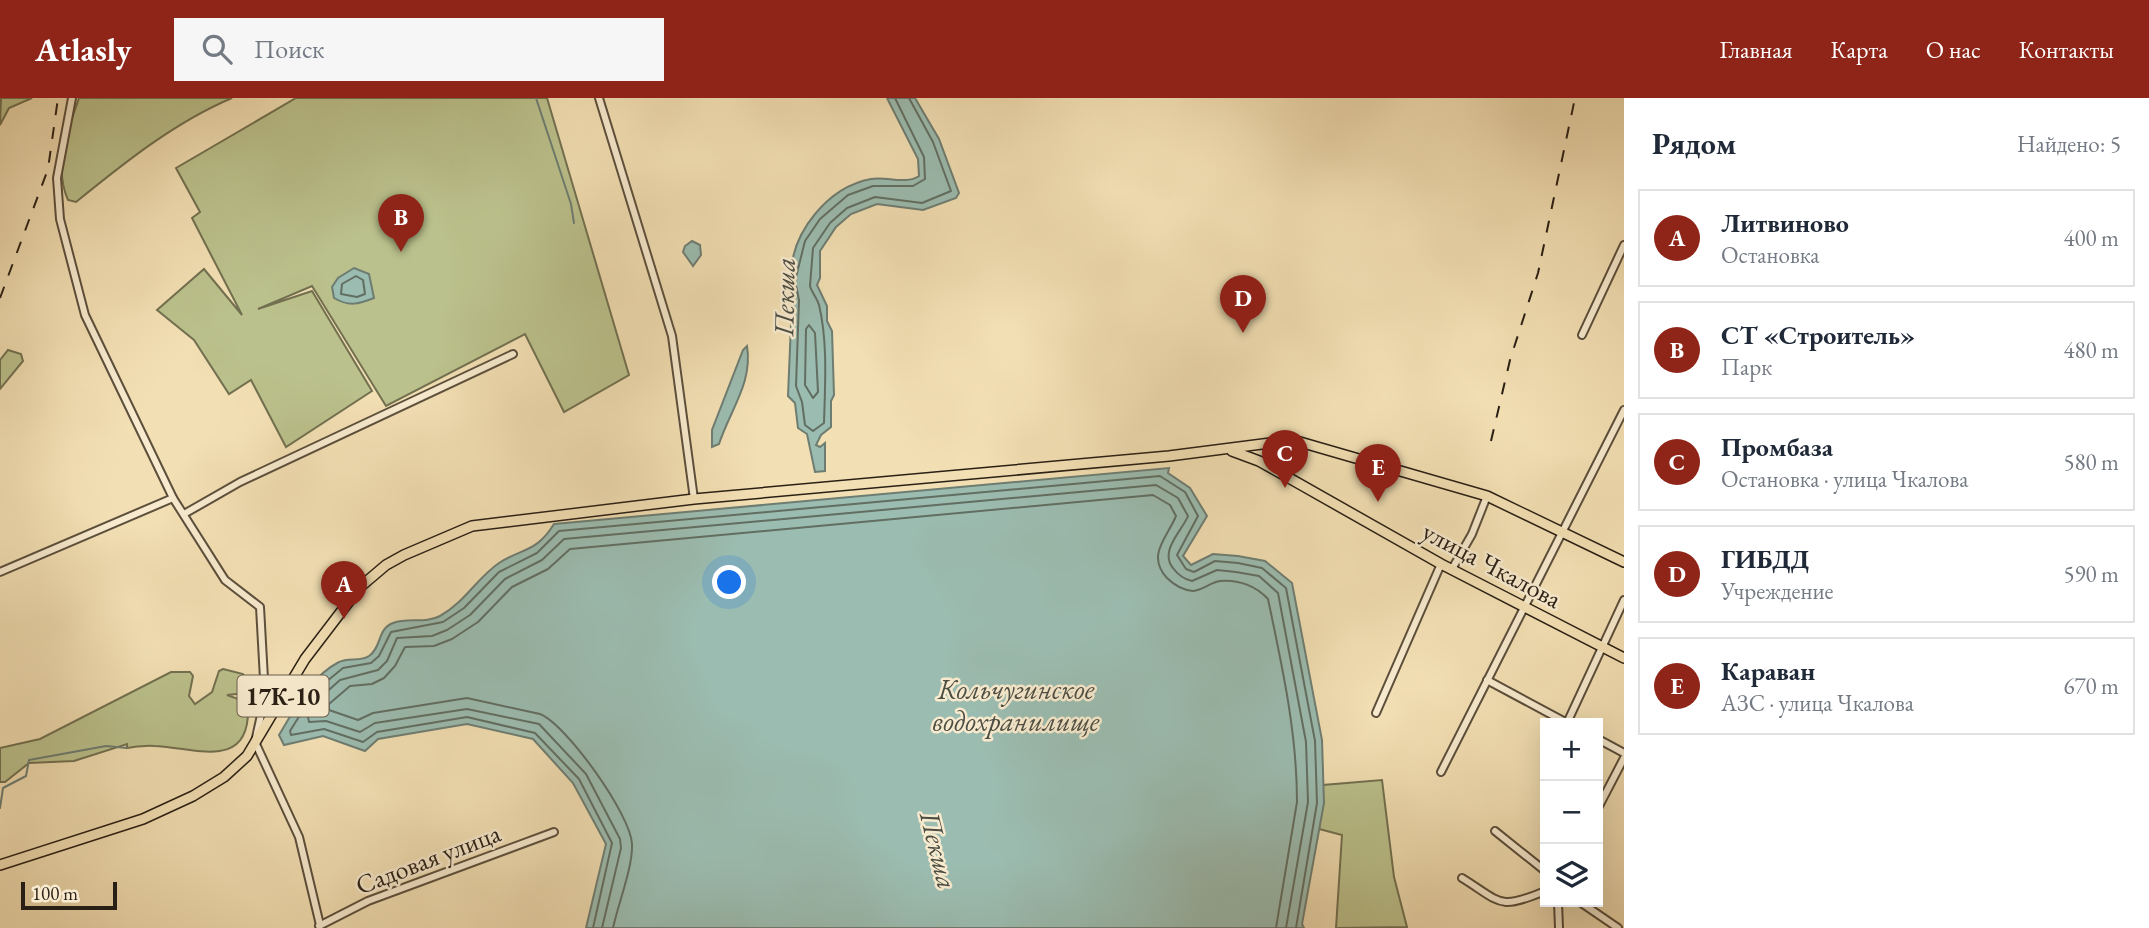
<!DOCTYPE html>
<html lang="ru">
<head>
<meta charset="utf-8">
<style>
	:root { --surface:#fff; --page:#f6f6f7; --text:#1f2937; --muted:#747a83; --line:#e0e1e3; --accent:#8f2418 }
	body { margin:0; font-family:"EB Garamond",serif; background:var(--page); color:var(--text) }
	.controls { position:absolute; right:21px; bottom:21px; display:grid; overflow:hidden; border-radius:0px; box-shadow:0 7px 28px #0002 }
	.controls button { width:63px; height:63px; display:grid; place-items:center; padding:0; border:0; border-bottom:2px solid var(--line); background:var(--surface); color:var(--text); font:35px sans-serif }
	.scale { position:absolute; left:21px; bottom:18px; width:96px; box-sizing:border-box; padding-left:7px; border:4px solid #2a1f15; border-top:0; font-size:19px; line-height:24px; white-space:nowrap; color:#2a1f15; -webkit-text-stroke:5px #f7eace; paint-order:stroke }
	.you { position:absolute; left:730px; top:485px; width:24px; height:24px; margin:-18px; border:5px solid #fff; border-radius:50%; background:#1a73e8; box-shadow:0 0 0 10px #1a73e833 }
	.badge { display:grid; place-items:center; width:46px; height:46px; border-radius:50%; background:var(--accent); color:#fff; font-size:23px; font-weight:700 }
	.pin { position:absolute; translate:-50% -58px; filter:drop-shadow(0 2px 4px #0008) }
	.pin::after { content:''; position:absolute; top:37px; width:24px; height:21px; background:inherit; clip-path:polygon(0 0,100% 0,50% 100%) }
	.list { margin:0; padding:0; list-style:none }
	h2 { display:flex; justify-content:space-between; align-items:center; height:91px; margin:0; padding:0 28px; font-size:30px }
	h2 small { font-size:23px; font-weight:400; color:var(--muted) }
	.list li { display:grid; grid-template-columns:46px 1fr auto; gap:21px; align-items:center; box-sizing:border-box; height:98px; margin:0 14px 14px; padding:0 14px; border:2px solid var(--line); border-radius:0px }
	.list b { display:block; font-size:26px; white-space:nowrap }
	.list p { margin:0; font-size:23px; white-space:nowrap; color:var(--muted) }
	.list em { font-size:23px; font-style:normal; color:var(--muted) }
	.icon { flex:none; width:38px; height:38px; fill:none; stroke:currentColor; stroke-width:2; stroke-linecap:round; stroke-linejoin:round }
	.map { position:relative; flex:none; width:1624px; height:830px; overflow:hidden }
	header { display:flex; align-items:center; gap:42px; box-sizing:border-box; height:98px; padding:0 35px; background:var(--accent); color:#fff }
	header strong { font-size:33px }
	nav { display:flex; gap:38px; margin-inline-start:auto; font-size:24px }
	.search { width:490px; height:63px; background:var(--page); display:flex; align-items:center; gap:18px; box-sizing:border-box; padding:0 24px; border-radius:0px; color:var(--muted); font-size:26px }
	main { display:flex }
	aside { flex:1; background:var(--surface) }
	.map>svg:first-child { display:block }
</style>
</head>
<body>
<header>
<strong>Atlasly</strong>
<div class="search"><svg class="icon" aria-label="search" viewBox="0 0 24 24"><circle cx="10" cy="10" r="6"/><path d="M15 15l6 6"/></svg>Поиск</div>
<nav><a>Главная</a><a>Карта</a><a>О нас</a><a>Контакты</a></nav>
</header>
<main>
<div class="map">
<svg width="1624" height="830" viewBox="0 0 1624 830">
	<rect width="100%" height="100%" fill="#f2dfb3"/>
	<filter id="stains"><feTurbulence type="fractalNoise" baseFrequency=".00286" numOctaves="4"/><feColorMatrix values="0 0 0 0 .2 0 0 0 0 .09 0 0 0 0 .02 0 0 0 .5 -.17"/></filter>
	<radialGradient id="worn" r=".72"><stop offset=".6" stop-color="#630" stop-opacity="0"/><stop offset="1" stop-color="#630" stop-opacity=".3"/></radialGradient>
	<g fill="#bbc18c" stroke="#727050" stroke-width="2">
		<polygon points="1,0 32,0 9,10 0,27"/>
		<path d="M79 0H232C175 24 124 65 76 104L68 102C53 69 68 32 79 0Z"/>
		<polygon points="296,0 547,0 629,277 564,314 525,236 386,308 312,188 258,211 312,193 372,293 286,349 251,282 229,296 194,242 157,212 204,171 242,217 192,120 200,114 176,70"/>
		<polygon points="8,252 21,256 23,263 0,291 0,262"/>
		<path d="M223 571 243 576 249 590 246 595 227 597 241 602 248 610C250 674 193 649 154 648 145 647 135 649 127 650V646L74 663 29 665 5 684H0V650L40 641 171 574H190L193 578 189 598 195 606 212 594 219 573Z"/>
		<polygon points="1382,682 1394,779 1407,829 1336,830 1342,737 1319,731 1323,687"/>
	</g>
	<g fill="#9bbcb0" stroke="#6e7d72" stroke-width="2">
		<path d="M887 0H915L939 41 959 95 956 100 923 112 877 106 851 116 836 129 820 153V180L817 187 827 208V223L832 233 834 297 831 303V329L821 337 816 347 820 349 825 345V373L815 374 807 336 798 330 795 305 788 298 792 202 786 181 791 176C792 134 828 89 871 81 886 78 906 87 919 78L918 61Z"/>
		<polygon points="692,143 700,147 701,157 693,168 683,154 685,148"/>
		<path d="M354 170 369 176 374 200C359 206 349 209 334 200L332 189 338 180Z"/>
		<path d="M747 248C753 285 730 312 719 346L712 349V332L743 252Z"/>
		<path d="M1169 370 1168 375 1190 390 1207 418 1183 458 1191 467 1213 456 1238 458 1265 463 1292 485 1322 642 1324 705 1302 826 1304 830H586L606 746 573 685 533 641 467 626 378 641 365 653 323 638 284 647 279 637C295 611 310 579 339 564 348 559 361 564 369 558 382 549 377 531 393 525 408 519 425 526 440 518 464 505 477 480 499 465 522 450 536 455 554 426Z"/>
	</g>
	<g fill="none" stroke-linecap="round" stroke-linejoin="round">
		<g stroke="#626e62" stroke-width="2">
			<path d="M895 0 924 59 925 81 913 88H873L848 97 820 121 805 143 795 183 799 202 796 288 802 304 805 327 813 333 824 325C825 288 828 244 819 207 817 200 812 195 810 188L813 150 830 125 847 110 875 99 922 105 951 93 933 44 909 0"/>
			<polygon points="356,178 363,182 365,196 357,199 341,196 342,186"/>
			<polygon points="809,227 815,235 818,294 813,300 805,287 806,231"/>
			<polyline points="593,830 612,745 579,681 535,635 467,619 377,634 363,644 324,631 291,637 290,633 315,593 343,570 371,565 379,558 391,534 443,524 464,510 499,474 537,455 559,433 1160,378 1185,394 1198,418 1177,457 1186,471 1194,474 1215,463 1238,465 1262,470 1286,490 1315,643 1317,705 1296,830"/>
			<path d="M602 830 621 750 620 741 586 676 539 626 467 611 375 625 360 634 326 623 309 624 308 619 321 599 340 582 378 572 387 563 397 540 432 538 447 532 470 517 505 481 542 462 564 441 1156 387 1178 400 1188 418C1182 433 1159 453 1173 470 1178 477 1183 481 1192 483L1217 472 1236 474 1259 478 1278 495 1306 644 1308 704 1286 830"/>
			<path d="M613 830C618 806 633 769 632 746 631 717 566 626 540 616L467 600 373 615 358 622 329 612V606L350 588 372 586 384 580 395 568 405 549 434 548 452 541 478 524 512 489 548 471 570 451 1153 397 1170 407 1176 418C1167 440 1146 457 1167 480 1175 488 1182 492 1193 493 1203 492 1211 484 1220 483 1238 481 1256 488 1268 501 1282 568 1297 634 1297 704L1276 830"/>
		</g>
		<g stroke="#6e7d72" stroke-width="2">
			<polyline points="536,0 571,106 574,125"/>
			<polyline points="0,710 3,690 26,678 29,662 106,648 127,650"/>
		</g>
		<g stroke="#5c4f3c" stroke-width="10">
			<g id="minor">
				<polyline points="72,0 57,80 60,121 85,217 173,400 225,482 260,509 265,599 255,644 299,739 320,827"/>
				<polyline points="599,0 672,238 694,401"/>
				<polyline points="1582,237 1624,147"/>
				<polyline points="184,416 240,384 513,256"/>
				<polyline points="1452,471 1472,436 1487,398"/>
				<polyline points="0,474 173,400"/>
				<polyline points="1487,582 1567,625 1624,502"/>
				<polyline points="1376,615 1441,466"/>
				<polyline points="1598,641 1624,655"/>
				<polyline points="1441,674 1624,312"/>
				<polyline points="1598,710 1624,660"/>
				<polyline points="1495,733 1545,773"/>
				<path d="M1462 780C1501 804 1498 813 1545 793"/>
				<polyline points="1558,804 1559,830"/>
				<polyline points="1580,804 1618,830"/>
				<polyline points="319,828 368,803 554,734"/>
			</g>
		</g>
		<g stroke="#2a1f15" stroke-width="12">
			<g id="primary">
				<polyline points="1232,353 1259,363 1441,466 1624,560"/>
				<polyline points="0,767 143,721 193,698 224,679 247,658 305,561 360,489 386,467 404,457 472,428 694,401 1169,358 1293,342 1487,398 1624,464"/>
			</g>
		</g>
		<use href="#minor" stroke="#f7eace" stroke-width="6"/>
		<use href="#primary" stroke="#f2dfb3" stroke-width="9"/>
		<g stroke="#2a1f15" stroke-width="2" stroke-dasharray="12 12" stroke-linecap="butt">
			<polyline points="0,200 48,71 58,0"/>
			<polyline points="1491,343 1510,262 1538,175 1575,0"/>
		</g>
	</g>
	<g text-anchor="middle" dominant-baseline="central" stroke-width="5" stroke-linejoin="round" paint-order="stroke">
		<rect fill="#f7eace" stroke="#685c4c" stroke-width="2" x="237.5" y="577.5" width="91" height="41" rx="5"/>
		<g font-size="24" font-weight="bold" fill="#2a1f15">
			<text x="283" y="598">17К-10</text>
		</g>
		<g font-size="26" fill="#2a1f15" stroke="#f7eace">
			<text transform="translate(1492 467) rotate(28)">улица Чкалова</text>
			<text transform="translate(428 761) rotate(-21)">Садовая улица</text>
		</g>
		<g font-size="28" font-style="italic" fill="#4c4e44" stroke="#f7eace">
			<text transform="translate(784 199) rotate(-89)">Пекша</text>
			<text x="1016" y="591">Кольчугинское<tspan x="1016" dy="32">водохранилище</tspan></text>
			<text transform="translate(939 752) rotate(76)">Пекша</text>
		</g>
	</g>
	<rect width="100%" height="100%" filter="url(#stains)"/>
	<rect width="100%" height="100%" fill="url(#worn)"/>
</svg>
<div class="controls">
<button>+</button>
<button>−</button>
<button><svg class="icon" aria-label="layers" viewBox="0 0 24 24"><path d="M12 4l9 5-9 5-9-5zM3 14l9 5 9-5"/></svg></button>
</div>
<div class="scale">100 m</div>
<div class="you"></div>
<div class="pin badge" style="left:344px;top:521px">A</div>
<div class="pin badge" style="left:401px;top:154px">B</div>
<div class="pin badge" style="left:1285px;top:390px">C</div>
<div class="pin badge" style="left:1243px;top:235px">D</div>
<div class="pin badge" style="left:1378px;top:404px">E</div>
</div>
<aside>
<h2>Рядом<small>Найдено: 5</small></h2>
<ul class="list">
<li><span class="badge">A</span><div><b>Литвиново</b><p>Остановка</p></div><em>400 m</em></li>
<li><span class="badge">B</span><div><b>СТ «Строитель»</b><p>Парк</p></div><em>480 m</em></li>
<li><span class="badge">C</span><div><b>Промбаза</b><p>Остановка · улица Чкалова</p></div><em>580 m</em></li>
<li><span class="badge">D</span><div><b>ГИБДД</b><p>Учреждение</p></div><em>590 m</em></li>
<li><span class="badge">E</span><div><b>Караван</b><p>АЗС · улица Чкалова</p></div><em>670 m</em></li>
</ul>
</aside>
</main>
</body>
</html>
